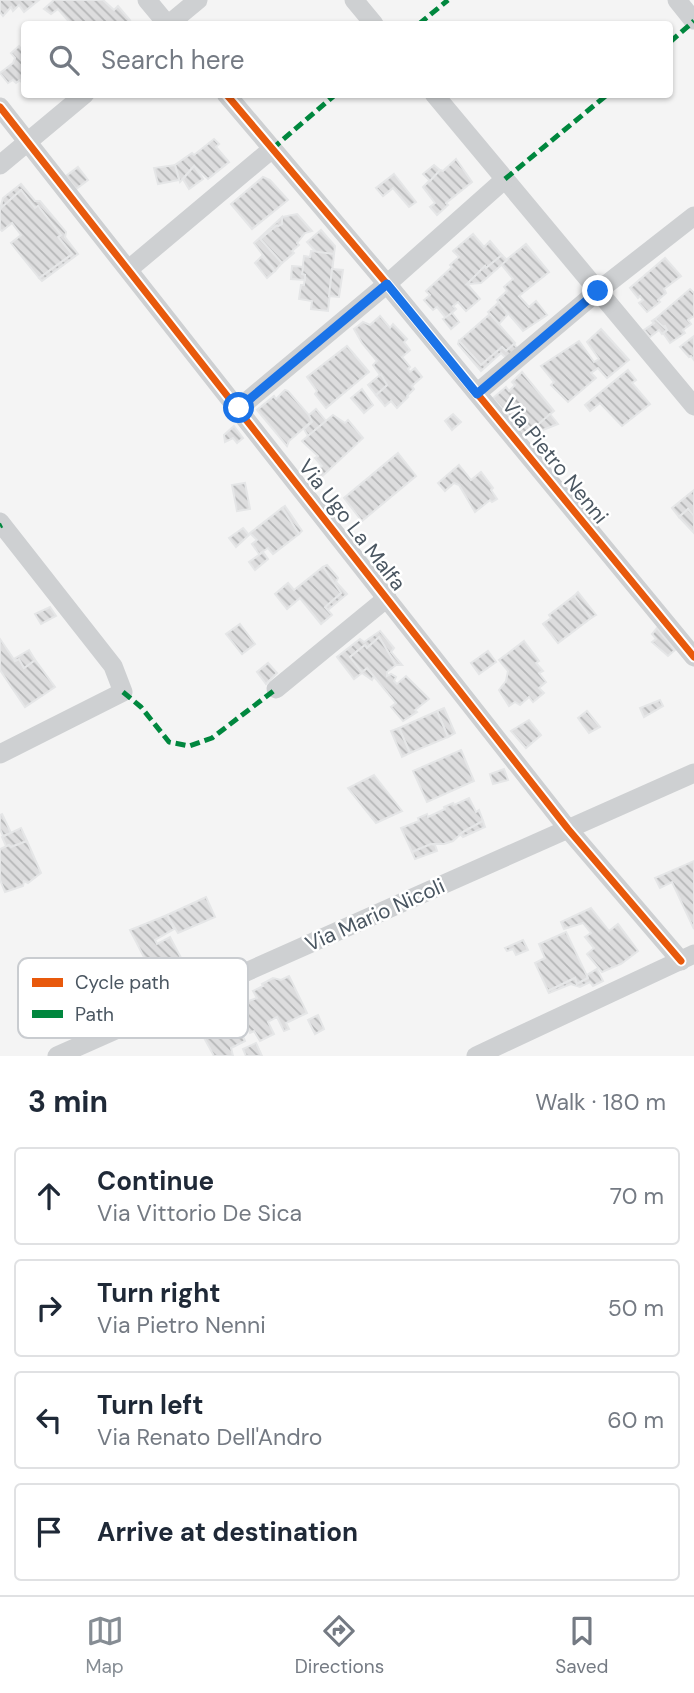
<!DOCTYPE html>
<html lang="en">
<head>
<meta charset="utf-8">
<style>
	:root { --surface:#fff; --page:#f6f6f7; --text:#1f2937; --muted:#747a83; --line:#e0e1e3; --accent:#868d94 }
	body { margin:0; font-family:"DM Sans",sans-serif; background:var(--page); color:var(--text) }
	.stop { position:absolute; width:21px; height:21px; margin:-16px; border:5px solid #1a73e8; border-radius:50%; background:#fff }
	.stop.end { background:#1a73e8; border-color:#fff; box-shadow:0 2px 7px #0008 }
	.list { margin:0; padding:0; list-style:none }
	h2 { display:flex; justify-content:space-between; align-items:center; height:91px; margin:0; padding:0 28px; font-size:30px }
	h2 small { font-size:23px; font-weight:400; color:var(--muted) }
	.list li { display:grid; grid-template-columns:46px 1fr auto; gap:21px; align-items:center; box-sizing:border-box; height:98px; margin:0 14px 14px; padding:0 14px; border:2px solid var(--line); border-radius:7px }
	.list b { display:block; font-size:26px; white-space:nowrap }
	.list p { margin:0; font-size:23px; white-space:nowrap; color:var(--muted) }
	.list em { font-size:23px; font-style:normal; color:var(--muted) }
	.icon { flex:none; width:38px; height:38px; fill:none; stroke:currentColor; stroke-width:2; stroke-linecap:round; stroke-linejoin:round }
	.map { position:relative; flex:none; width:694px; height:1056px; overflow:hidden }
	.search { position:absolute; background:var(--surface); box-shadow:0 2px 5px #0004; left:21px; right:21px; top:21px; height:77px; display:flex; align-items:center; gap:18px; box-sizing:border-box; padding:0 24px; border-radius:7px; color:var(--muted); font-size:26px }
	.sheet { height:539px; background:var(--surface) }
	nav { display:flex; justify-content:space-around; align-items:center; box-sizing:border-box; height:98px; border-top:2px solid var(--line); background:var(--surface); font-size:19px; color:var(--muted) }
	nav a { display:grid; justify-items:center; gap:4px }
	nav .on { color:var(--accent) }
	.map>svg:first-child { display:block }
</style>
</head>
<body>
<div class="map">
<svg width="694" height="1056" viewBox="0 0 694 1056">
	<defs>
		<pattern id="building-back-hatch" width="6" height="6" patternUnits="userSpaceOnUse" patternTransform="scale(1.75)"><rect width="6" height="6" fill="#ddddde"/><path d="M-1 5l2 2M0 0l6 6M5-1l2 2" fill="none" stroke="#b5b6b7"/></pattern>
	</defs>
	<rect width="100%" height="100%" fill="#f4f4f4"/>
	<g fill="url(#building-back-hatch)" stroke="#e5e6e7" stroke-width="2">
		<polygon points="0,0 39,0 24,12 19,5 13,11 11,7 3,16 0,12"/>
		<polygon points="54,0 103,0 114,10 118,6 130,20 125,24 71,24 58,9 51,14 44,9"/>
		<polygon points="19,46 24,53 24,82 22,83 20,80 16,83 13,80 8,83 0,73 13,63 15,58 11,53"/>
		<polygon points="214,139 219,144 216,147 229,162 208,179 194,166 180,182 175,165 192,153 194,155"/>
		<polygon points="456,159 472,182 446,203 448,205 437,215 430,207 435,203 423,187 440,170 443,171"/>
		<polygon points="175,165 179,180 158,184 154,168"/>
		<polygon points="434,165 440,170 430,181 423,174"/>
		<polygon points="194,166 203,179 189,189 183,179"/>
		<polygon points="78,167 88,180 76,189 66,176"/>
		<polygon points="394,174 416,202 409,207 393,188 383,196 376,188"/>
		<polygon points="263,177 270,180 288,200 252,229 231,204"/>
		<polygon points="21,184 35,201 40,201 66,232 65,237 78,254 42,281 39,278 72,254 58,237 61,235 38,206 35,208 21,190 0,209 3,198"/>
		<polygon points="21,190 35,208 38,206 61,235 58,237 72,254 39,278 11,243 21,235 12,223 2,231 0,229 0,209"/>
		<polygon points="297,214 312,231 305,233 297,243 299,245 292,251 294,253 282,263 260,239 277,225 278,226 282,224 282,217"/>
		<polygon points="282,217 282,224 278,226 277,225 260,239 282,263 275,271 254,243"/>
		<polygon points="321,230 335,246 334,254 317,253 307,242"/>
		<polygon points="473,234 484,247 490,241 502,255 486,268 485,266 467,284 480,299 466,311 458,302 453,306 456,309 446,318 437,307 433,310 424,300 430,295 426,291 452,267 450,265 459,257 453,251"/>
		<polygon points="526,244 549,272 519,296 529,307 536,301 547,315 523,331 497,300 507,291 504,287 513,279 501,264"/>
		<polygon points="311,251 334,254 328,311 311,309 312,301 299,299 301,285 304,285 305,275 302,274 304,256 310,257"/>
		<polygon points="502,255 507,260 481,283 467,284 485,266 486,268"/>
		<polygon points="262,256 275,271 267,278 255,263"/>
		<polygon points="665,258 681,276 664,289 666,293 658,300 660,302 647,312 639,303 643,300 640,296 638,298 630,288"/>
		<polygon points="292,266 303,267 302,274 305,275 305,280 291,279"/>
		<polygon points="332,269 343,270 339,297 329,296"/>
		<polygon points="690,289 694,293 694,316 688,320 691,324 683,330 685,333 670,343 663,333 667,330 665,326 662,327 655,319"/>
		<polygon points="499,302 508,314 499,324 488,312"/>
		<polygon points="452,313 459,322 451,329 443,319"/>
		<polygon points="490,314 515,343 506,351 502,347 481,365 459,341"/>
		<polygon points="380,316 390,328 393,324 407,339 404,342 410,350 402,357 410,367 408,369 410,372 415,368 422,377 412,386 414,389 407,396 408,397 397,408 391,401 385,406 376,395 387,385 373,365 377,361 362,343 354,329 363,322 370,325"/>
		<polygon points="655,319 667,330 662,334 659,330 650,337 644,330 654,323 652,321"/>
		<polygon points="601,329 629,360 607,378 598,368 591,373 596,378 568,402 551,385 554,382 541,366 579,341 594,362 599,359 587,342"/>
		<polygon points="694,336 694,360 691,356 689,357 680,347"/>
		<polygon points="459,341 481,365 502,347 506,351 514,344 517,348 506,358 501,353 481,371 458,344"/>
		<polygon points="347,346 369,372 326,408 315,394 317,391 307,377"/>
		<polygon points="628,370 636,380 632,383 650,404 622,426 600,403 590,411 585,405"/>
		<polygon points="522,372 554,411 532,430 519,417 514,421 493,398 506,387 509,391 515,385 512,382"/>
		<polygon points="381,374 387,385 376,395 368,385"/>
		<polygon points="362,389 373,405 364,413 351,398"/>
		<polygon points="285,390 288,391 313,420 289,441 287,446 257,410 274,396 276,399"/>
		<polygon points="316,409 326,421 308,436 304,429 312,422 309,415"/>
		<polygon points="453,414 461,422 452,430 445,421"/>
		<polygon points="550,414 558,424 525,437 513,422 519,417 532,430"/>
		<polygon points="333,415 345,423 348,420 363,438 315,483 310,476 322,466 315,458 318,456 302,441"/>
		<polygon points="234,426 243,438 237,443 233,438 225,442 224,435"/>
		<polygon points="398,453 416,476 362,521 344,498"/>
		<polygon points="459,465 471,480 481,472 493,488 491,490 497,499 492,502 490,500 475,512 459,485 454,483 445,491 438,483"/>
		<polygon points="245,483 250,509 237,511 232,485"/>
		<polygon points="694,490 694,516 688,509 679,517 672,508"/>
		<polygon points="285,506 302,531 299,534 282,508"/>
		<polygon points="282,508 299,534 273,554 268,548 259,554 252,544 257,540 250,533"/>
		<polygon points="688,509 694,516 694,533 679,517"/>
		<polygon points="243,528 249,535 236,547 229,538"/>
		<polygon points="263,552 268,559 255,570 249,562"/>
		<polygon points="327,565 338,578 336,582 347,594 328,610 325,607 341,593 323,567"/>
		<polygon points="323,567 341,593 325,607 332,615 321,624 300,598 287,609 275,594 288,583 294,590"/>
		<polygon points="578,592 596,615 591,618 574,596"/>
		<polygon points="574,596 591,618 558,643 543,624 551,618 549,615"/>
		<polygon points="50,607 56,616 41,624 35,614"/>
		<polygon points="240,624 255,644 242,654 226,634"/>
		<polygon points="657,628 675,650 668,656 652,642 656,639 652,634"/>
		<polygon points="380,631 394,648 391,652 402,665 396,665 379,637 367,648 365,645 350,657 362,672 367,668 374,676 372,680 362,673 354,679 337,657 360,639 364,642"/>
		<polygon points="379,637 396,665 387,672 387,676 391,674 396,677 394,681 397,684 406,676 429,699 415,710 417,712 403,721 391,707 396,703 367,668 362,672 350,657 365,645 367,648"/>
		<polygon points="0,639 15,661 19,659 24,668 35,660 55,687 25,707 0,670"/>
		<polygon points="524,641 539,661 536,663 543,671 539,673 546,682 539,688 544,693 533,702 529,697 520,705 515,702 509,706 499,690 506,681 508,671 499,660"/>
		<polygon points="29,650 35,660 24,668 19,659 15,661 14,659"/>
		<polygon points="488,651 496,662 479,674 471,663"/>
		<polygon points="268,663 277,673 266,684 257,672"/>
		<polygon points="660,700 663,706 644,717 640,708"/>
		<polygon points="444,708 455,733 448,737 437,711"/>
		<polygon points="437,711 448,737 410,753 399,728"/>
		<polygon points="587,711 600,727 589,733 578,718"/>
		<polygon points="529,720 541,735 526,748 511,731"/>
		<polygon points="399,728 410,753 402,757 391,731"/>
		<polygon points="461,750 474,781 427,802 413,771"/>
		<polygon points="504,769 508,780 493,784 490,774"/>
		<polygon points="374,775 402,811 376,823 348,788"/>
		<polygon points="469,798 476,812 479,810 483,821 464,831 453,841 444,844 431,844 412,852 401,828 419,821 418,818 427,814 428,817 445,809 444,807 453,803 454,805"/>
		<polygon points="2,814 11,833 3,836 0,829 0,815"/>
		<polygon points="483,821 485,827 463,837 460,834"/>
		<polygon points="21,828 27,841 11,847 9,845 6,846 2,837"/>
		<polygon points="27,841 41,873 28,883 24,881 23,886 5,892 0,880 0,849 9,845 11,847"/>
		<polygon points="431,844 435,845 437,851 415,859 412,852"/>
		<polygon points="694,861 694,929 672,882 660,888 655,878"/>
		<polygon points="206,897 215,917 178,933 167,915"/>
		<polygon points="591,908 609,931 618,924 638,951 621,964 602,972 587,954 594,948 585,937 591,933 583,923 564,929 561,922"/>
		<polygon points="167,915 174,929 155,940 157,944 170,937 188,971 166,983 171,993 164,996 130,930"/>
		<polygon points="566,932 588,978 577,984 575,978 548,991 535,963 545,958 539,944"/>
		<polygon points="523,940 528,950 516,955 513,949 507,951 505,948"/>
		<polygon points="597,969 603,981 593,986 590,982 580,987 571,984 549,993 548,991 575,978 577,984 588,978 587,975"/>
		<polygon points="289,976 307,1013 286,1023 289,1029 284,1031 277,1017 268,1022 274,1034 260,1041 254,1031 250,1033 237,1005 257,998 253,991 263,986 262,984 273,978 281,980"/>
		<polygon points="232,1010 245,1041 231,1048 233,1056 214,1056 197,1025 201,1018 216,1011 219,1016"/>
		<polygon points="318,1015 324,1029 315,1034 308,1020"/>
		<polygon points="256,1043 262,1056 246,1056 243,1049"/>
	</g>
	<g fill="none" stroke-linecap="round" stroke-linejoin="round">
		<g stroke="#ced0d2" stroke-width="19">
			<polyline points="147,0 167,24"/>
			<polyline points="354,0 374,24"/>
			<polyline points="677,0 693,20"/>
			<polyline points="169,24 198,0"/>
			<polyline points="226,94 387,284 694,657"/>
			<polyline points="434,94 694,406"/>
			<polyline points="0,107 568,829 681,961"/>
			<polyline points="0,165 85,94"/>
			<polyline points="129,269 272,149"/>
			<polyline points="477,393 598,291 694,216"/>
			<polyline points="239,408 387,284 505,179"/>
			<polyline points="0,522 113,666 123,692 0,754"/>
			<polyline points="276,689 387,598"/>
			<polyline points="57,1056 694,773"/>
			<polyline points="476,1056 694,954"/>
		</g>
		<g stroke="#00873e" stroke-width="5" stroke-dasharray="10 5" stroke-linecap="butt">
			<polyline points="419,24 448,0"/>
			<polyline points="670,42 694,21"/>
			<polyline points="272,149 336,94"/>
			<polyline points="505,179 608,94"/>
			<polyline points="0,526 2,525"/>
			<polyline points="123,692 141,707 169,742 189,746 212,738 276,689"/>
		</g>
		<g stroke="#fff" stroke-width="11">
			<g id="cycleway">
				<polyline points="226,94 387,284 694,657"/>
				<polyline points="0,107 568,829 681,961"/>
			</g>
		</g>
		<use href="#cycleway" stroke="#e8590c" stroke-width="7"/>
	</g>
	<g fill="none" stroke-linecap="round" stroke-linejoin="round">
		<polyline stroke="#1a73e8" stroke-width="9" points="239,408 387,284 477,394 598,291"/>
	</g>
	<g text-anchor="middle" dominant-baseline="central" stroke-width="5" stroke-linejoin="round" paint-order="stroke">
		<g font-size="21" fill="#4a5661" stroke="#fff">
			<text transform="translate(555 461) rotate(51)">Via Pietro Nenni</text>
			<text transform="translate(352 525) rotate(52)">Via Ugo La Malfa</text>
			<text transform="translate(375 915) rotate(-24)">Via Mario Nicoli</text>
		</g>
	</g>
	<rect x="18" y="958" width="230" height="80" rx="10" fill="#fff" stroke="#c9ccd0" stroke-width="2"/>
	<rect x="32" y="978" width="31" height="9" fill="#e8590c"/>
	<rect x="32" y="1010" width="31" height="8" fill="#00873e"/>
	<g font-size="19" fill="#4a5661">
		<text x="75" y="989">Cycle path</text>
		<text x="75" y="1021">Path</text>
	</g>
</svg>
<div class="stop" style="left:239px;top:408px"></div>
<div class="stop end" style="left:598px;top:291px"></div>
<div class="search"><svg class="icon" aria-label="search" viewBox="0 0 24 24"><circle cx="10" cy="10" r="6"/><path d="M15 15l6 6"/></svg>Search here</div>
</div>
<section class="sheet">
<h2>3 min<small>Walk · 180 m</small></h2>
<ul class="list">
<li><svg class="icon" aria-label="ahead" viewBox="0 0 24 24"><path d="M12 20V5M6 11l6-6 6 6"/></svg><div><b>Continue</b><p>Via Vittorio De Sica</p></div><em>70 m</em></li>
<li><svg class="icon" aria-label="right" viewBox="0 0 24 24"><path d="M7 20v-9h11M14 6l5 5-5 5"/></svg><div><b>Turn right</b><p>Via Pietro Nenni</p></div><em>50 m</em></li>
<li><svg class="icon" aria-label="left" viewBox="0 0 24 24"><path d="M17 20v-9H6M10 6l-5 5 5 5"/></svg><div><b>Turn left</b><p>Via Renato Dell'Andro</p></div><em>60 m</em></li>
<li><svg class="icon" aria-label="arrive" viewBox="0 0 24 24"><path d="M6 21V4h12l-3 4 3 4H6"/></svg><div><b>Arrive at destination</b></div></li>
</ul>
</section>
<nav>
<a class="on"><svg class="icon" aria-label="map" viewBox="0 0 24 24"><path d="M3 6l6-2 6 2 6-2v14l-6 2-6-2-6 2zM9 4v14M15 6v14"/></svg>Map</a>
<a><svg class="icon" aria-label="directions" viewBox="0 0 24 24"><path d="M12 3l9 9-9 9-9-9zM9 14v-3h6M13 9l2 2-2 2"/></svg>Directions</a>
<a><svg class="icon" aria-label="saved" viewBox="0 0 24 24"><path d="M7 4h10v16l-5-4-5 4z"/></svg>Saved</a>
</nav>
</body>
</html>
